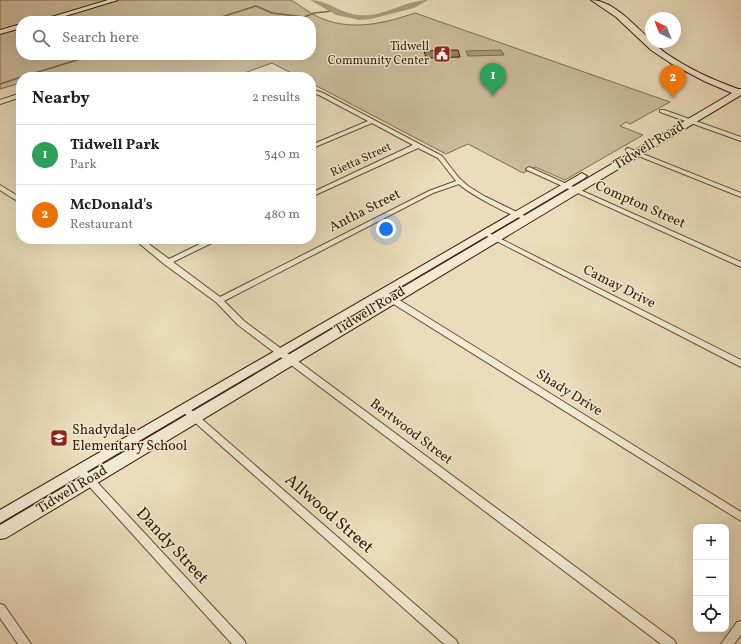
<!DOCTYPE html>
<html lang="en">
<head>
<meta charset="utf-8">
<style>
	:root { --surface:#fff; --page:#f2f2f2; --text:#202124; --muted:#757577; --line:#e0e0e0; --accent:#0b8043 }
	body { margin:0; font-family:Vollkorn,serif; background:var(--page); color:var(--text) }
	.controls { position:absolute; right:12px; bottom:12px; display:grid; overflow:hidden; border-radius:8px; box-shadow:0 4px 16px #0002 }
	.controls button { width:36px; height:36px; display:grid; place-items:center; padding:0; border:0; border-bottom:1px solid var(--line); background:var(--surface); color:var(--text); font:20px sans-serif }
	.compass { position:absolute; left:645px; top:12px; width:36px; height:36px; border-radius:50%; background:var(--surface); box-shadow:0 4px 16px #0002; rotate:317deg }
	.you { position:absolute; left:386px; top:229px; width:14px; height:14px; margin:-10px; border:3px solid #fff; border-radius:50%; background:#1a73e8; box-shadow:0 0 0 6px #1a73e833 }
	.badge { display:grid; place-items:center; width:26px; height:26px; border-radius:50%; background:var(--accent); color:#fff; font-size:13px; font-weight:700 }
	.pin { position:absolute; translate:-50% -33px; filter:drop-shadow(0 1px 2px #0008) }
	.pin::after { content:''; position:absolute; top:21px; width:14px; height:12px; background:inherit; clip-path:polygon(0 0,100% 0,50% 100%) }
	.list { margin:0; padding:0; list-style:none }
	h2 { display:flex; justify-content:space-between; align-items:center; height:52px; margin:0; padding:0 16px; font-size:17px }
	h2 small { font-size:13px; font-weight:400; color:var(--muted) }
	.list li { display:grid; grid-template-columns:26px 1fr auto; gap:12px; align-items:center; box-sizing:border-box; height:60px; padding:0 16px; border-top:1px solid var(--line) }
	.list b { display:block; font-size:15px; white-space:nowrap }
	.list p { margin:0; font-size:13px; white-space:nowrap; color:var(--muted) }
	.list em { font-size:13px; font-style:normal; color:var(--muted) }
	.icon { flex:none; width:22px; height:22px; fill:none; stroke:currentColor; stroke-width:2; stroke-linecap:round; stroke-linejoin:round }
	.map { position:relative; flex:none; width:741px; height:644px; overflow:hidden }
	.search { position:absolute; background:var(--surface); box-shadow:0 4px 16px #0002; left:16px; top:16px; width:300px; height:44px; display:flex; align-items:center; gap:10px; box-sizing:border-box; padding:0 14px; border-radius:16px; color:var(--muted); font-size:15px }
	.panel { position:absolute; background:var(--surface); box-shadow:0 4px 16px #0002; left:16px; top:72px; width:300px; height:172px; border-radius:16px }
	.map>svg:first-child { display:block }
</style>
</head>
<body>
<div class="map">
<svg width="741" height="644" viewBox="0 0 741 644">
	<rect width="100%" height="100%" fill="#ebddbb"/>
	<filter id="stains"><feTurbulence type="fractalNoise" baseFrequency=".005" numOctaves="4"/><feColorMatrix values="0 0 0 0 .2 0 0 0 0 .09 0 0 0 0 .02 0 0 0 .5 -.17"/></filter>
	<radialGradient id="worn" r=".72"><stop offset=".6" stop-color="#630" stop-opacity="0"/><stop offset="1" stop-color="#630" stop-opacity=".3"/></radialGradient>
	<path fill="#ccbd9c" stroke="#7f6e50" fill-rule="evenodd" d="M0 0H291C301 6 312 15 323 19 354 31 385 23 415 13L670 102 630 124 626 122 620 126 643 135 565 180 535 167 523 173 468 144 446 154 311 83V77H299L272 63 233 77H21V83L0 89ZM21 21H311V55H21Z"/>
	<polygon fill="#ac9c7d" stroke="#7b6a4d" points="501,50 504,55 468,56 466,51"/>
	<g fill="none" stroke-linecap="round" stroke-linejoin="round">
		<g stroke="#7b6a4d" stroke-width="1.5">
			<polyline points="209,21 256,6 272,13 304,17 314,13 333,11"/>
			<polyline points="22,77 93,55"/>
			<polyline points="0,84 21,77"/>
		</g>
		<path fill="#ac9c7d" fill-rule="evenodd" d="M310 0C328 0 341 14 359 15 383 18 405 0 428 0L414 8 371 19 360 20 336 15Z"/>
	</g>
	<polygon fill="#928163" stroke="#321e04" points="458,50 460,57 426,58 424,51"/>
	<g fill="none" stroke-linecap="round" stroke-linejoin="round">
		<g stroke="#604e32" stroke-width="2">
			<g id="street">
				<path d="M311 89 323 93 442 156 459 178 468 186 484 196 529 218 528 219C518 221 468 193 459 184L433 193 224 301 244 321 674 640 676 644H661L238 325 216 302 164 264 134 239H142L169 259 210 239H220L173 262 220 297 429 191 456 181 438 158 418 148 311 197V193L413 145 372 123 315 147H311V145L368 121 319 95 311 93Z"/>
				<polygon points="21,93 21,97 0,104 0,100"/>
				<polygon points="660,110 664,110 741,137 741,141 660,112"/>
				<polygon points="628,148 741,193 741,197 626,151 626,149"/>
				<polygon points="529,167 741,262 741,267 527,170 526,169"/>
				<polygon points="0,185 21,198 21,202 12,198 0,190"/>
				<polygon points="485,231 741,360 741,367 483,234 482,233"/>
				<polygon points="379,291 385,291 741,512 741,521 379,295 378,293"/>
				<polygon points="185,406 188,407 456,640 458,644 444,644 182,411 181,409 182,407"/>
				<polygon points="80,466 83,467 244,640 246,644 232,644 77,473 75,470 77,467"/>
				<polygon points="0,604 4,605 31,644 18,644 0,618"/>
				<polygon points="741,621 741,635 734,644 721,644 737,622"/>
			</g>
		</g>
		<g stroke="#321e04" stroke-width="2">
			<g id="secondary">
				<polygon points="108,0 118,0 49,21 38,21"/>
				<path d="M591 0C618 0 645 39 667 54 689 69 713 80 738 89H741V95L6 538 0 539V525L732 93 704 81 672 64 651 50 616 17Z"/>
				<polygon points="21,24 21,28 0,34 0,30"/>
				<polygon points="582,173 587,176 585,178 0,523 0,510"/>
			</g>
		</g>
		<use href="#street" fill="#f2e9d3" fill-rule="evenodd"/>
		<use href="#secondary" fill="#f2e9d3" fill-rule="evenodd"/>
	</g>
	<defs>
		<g id="civic-square" transform="scale(0.9)"><rect x="-9" y="-9" width="18" height="18" rx="4" fill="#8f2418" stroke="#f2e9d3"/><path d="M-.6-6.5H3V-4.5H.6V-3L4-1V1h2V6H-6V1h2V-1L-.6-3ZM-1.2 2.5V6h2.4V2.5Z" fill="#fff"/></g>
		<g id="school-square" transform="scale(0.9)"><rect x="-9" y="-9" width="18" height="18" rx="4" fill="#8f2418" stroke="#f2e9d3"/><path d="M0-5L7-2L0 1L-7-2ZM-4 1L0 2.5L4 1V4Q0 6-4 4Z" fill="#fff"/></g>
	</defs>
	<g fill-rule="evenodd">
		<use href="#civic-square" x="442" y="54"/>
		<use href="#school-square" x="59" y="438"/>
	</g>
	<g text-anchor="middle" dominant-baseline="central" stroke-width="3" stroke-linejoin="round" paint-order="stroke">
		<g font-size="12" fill="#321e04" stroke="#f2e9d3" text-anchor="end">
			<text x="429" y="47">Tidwell<tspan x="429" dy="14">Community Center</tspan></text>
		</g>
		<g font-size="12" fill="#321e04" stroke="#f2e9d3">
			<text transform="translate(361 160) rotate(-25)">Rietta Street</text>
		</g>
		<g font-size="14" fill="#321e04" stroke="#f2e9d3">
			<text transform="translate(649 146) rotate(-31)">Tidwell Road</text>
			<text transform="translate(640 205) rotate(24)">Compton Street</text>
			<text transform="translate(365 211) rotate(-27)">Antha Street</text>
			<text transform="translate(619 287) rotate(27)">Camay Drive</text>
			<text transform="translate(370 311) rotate(-31)">Tidwell Road</text>
			<text transform="translate(569 393) rotate(32)">Shady Drive</text>
			<text transform="translate(411 432) rotate(37)">Bertwood Street</text>
			<text transform="translate(72 490) rotate(-31)">Tidwell Road</text>
		</g>
		<g font-size="14" fill="#321e04" stroke="#f2e9d3" text-anchor="start">
			<text x="72" y="430">Shadydale<tspan x="72" dy="16">Elementary School</tspan></text>
		</g>
		<g font-size="17" fill="#321e04" stroke="#f2e9d3">
			<text transform="translate(329 514) rotate(41)">Allwood Street</text>
			<text transform="translate(172 546) rotate(47)">Dandy Street</text>
		</g>
	</g>
	<rect width="100%" height="100%" filter="url(#stains)"/>
	<rect width="100%" height="100%" fill="url(#worn)"/>
</svg>
<div class="controls">
<button>+</button>
<button>−</button>
<button><svg class="icon" aria-label="locate" viewBox="0 0 24 24"><circle cx="12" cy="12" r="6"/><path d="M12 2v4M12 18v4M2 12h4M18 12h4"/></svg></button>
</div>
<svg class="compass" viewBox="-18 -18 36 36"><path d="M0-13l5 13h-10z" fill="#e53935"/><path d="M0 13l5-13h-10z" fill="#757577"/></svg>
<div class="you"></div>
<div class="pin badge" style="left:493px;top:96px;background:#2e9e5b">1</div>
<div class="pin badge" style="left:673px;top:98px;background:#e8710a">2</div>
<div class="search"><svg class="icon" aria-label="search" viewBox="0 0 24 24"><circle cx="10" cy="10" r="6"/><path d="M15 15l6 6"/></svg>Search here</div>
<section class="panel">
<h2>Nearby<small>2 results</small></h2>
<ul class="list">
<li><span class="badge" style="background:#2e9e5b">1</span><div><b>Tidwell Park</b><p>Park</p></div><em>340 m</em></li>
<li><span class="badge" style="background:#e8710a">2</span><div><b>McDonald's</b><p>Restaurant</p></div><em>480 m</em></li>
</ul>
</section>
</div>
</body>
</html>
